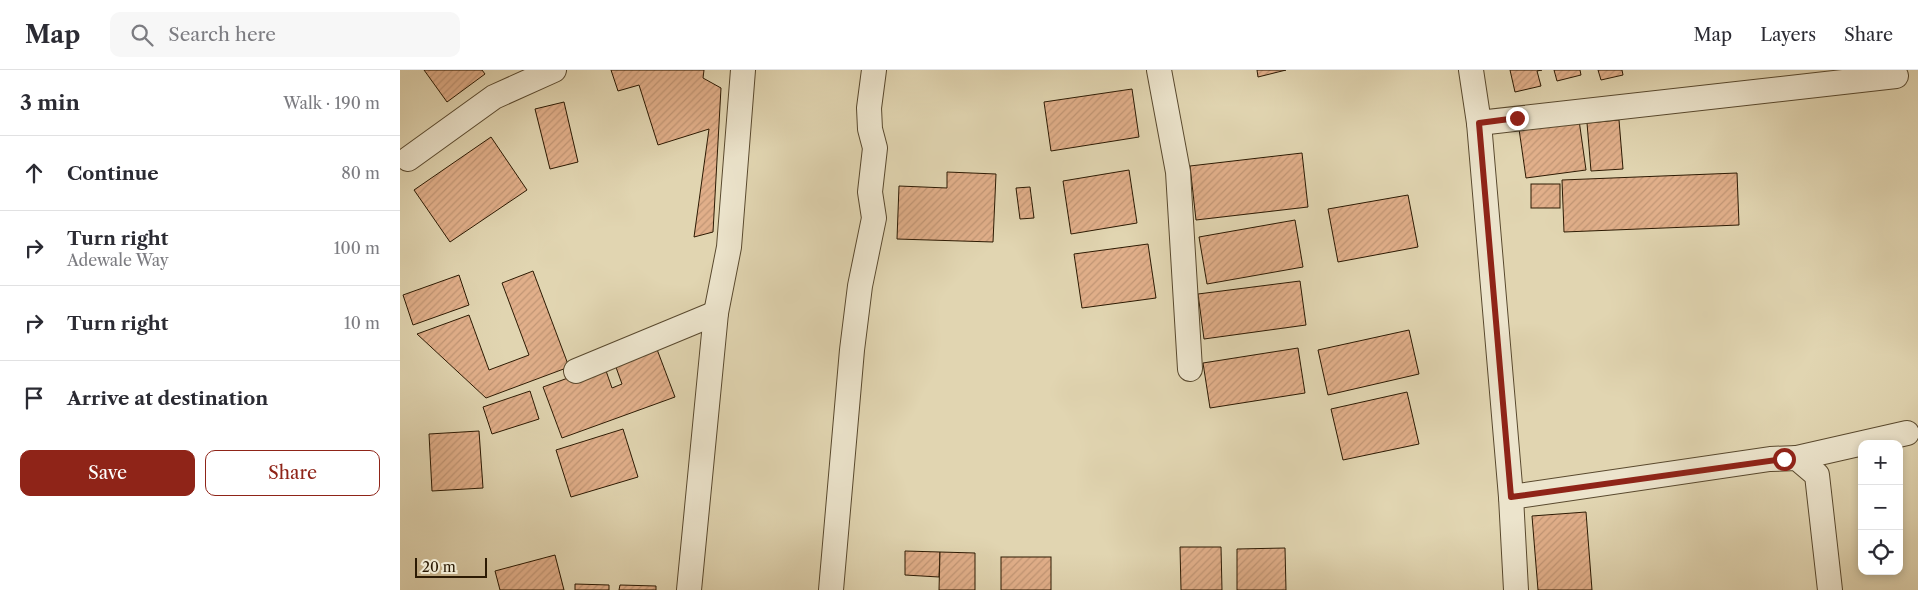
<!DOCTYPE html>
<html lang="en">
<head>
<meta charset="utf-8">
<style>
	:root { --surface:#fff; --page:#f7f7f7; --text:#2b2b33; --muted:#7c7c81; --line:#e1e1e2; --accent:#8f2418 }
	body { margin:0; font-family:"Libre Caslon Text",serif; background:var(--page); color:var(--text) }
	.controls { position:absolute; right:15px; bottom:15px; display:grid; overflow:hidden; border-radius:10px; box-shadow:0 2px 8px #0003 }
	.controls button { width:45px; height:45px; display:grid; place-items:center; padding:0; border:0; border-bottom:1px solid var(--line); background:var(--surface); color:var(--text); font:25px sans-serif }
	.scale { position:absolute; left:15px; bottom:12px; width:72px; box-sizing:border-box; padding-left:5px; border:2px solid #2c1a03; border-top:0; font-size:14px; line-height:18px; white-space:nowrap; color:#2c1a03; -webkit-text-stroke:4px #ece4cc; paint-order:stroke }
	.stop { position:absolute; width:15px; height:15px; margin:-11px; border:4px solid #8f2418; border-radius:50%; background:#fff }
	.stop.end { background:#8f2418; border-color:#fff; box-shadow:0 1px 5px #0008 }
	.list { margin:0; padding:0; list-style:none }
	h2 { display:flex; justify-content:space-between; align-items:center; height:65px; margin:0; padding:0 20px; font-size:21px }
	h2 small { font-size:16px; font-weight:400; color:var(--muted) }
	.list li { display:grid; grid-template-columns:32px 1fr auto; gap:15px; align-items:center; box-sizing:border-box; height:75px; padding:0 20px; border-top:1px solid var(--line) }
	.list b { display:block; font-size:19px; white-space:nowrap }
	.list p { margin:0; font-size:16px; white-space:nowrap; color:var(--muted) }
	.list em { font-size:16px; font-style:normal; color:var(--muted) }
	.actions { display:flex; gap:10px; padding:15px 20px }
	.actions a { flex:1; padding:11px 0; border:1px solid var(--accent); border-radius:10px; text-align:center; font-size:18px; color:var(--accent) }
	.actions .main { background:var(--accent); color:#fff }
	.icon { flex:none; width:28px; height:28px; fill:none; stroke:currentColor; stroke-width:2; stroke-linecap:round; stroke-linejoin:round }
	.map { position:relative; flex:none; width:1518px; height:520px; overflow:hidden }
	header { display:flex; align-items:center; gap:30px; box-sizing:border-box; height:70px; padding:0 25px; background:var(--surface); border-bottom:1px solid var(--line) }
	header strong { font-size:24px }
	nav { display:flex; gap:28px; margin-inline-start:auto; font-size:18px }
	.search { width:350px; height:45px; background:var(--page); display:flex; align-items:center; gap:12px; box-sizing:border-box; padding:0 18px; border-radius:10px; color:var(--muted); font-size:19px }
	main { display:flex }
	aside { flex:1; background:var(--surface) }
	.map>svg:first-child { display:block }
</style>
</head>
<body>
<header>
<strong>Map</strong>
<div class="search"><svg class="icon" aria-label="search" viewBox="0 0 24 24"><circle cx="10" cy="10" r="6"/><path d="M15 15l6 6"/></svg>Search here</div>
<nav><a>Map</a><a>Layers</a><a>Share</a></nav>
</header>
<main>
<aside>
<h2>3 min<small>Walk · 190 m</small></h2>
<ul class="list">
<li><svg class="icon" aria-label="ahead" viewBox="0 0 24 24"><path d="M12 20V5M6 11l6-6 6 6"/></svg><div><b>Continue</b></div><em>80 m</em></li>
<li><svg class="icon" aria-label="right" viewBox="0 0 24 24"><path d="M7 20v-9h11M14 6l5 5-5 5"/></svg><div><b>Turn right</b><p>Adewale Way</p></div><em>100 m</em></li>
<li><svg class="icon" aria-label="right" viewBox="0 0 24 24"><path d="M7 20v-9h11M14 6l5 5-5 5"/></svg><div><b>Turn right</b></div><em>10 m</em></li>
<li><svg class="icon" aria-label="arrive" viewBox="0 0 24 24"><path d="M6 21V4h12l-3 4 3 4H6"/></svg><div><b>Arrive at destination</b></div></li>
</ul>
<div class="actions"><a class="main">Save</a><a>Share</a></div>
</aside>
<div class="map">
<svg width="1518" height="520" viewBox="0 0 1518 520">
	<defs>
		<pattern id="building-hatch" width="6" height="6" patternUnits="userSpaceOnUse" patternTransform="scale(1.25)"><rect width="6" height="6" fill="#e1af8a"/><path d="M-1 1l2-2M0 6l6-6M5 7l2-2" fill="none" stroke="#c19675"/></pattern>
	</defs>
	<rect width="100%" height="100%" fill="#e1d5b1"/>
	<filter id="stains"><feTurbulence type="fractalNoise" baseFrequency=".004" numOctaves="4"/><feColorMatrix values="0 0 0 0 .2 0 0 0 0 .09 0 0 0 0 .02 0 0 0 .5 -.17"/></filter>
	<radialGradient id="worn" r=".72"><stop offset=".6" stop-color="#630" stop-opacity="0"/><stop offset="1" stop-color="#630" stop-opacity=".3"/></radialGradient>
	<g fill="url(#building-hatch)" stroke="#2c1a03">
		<polygon points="24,0 82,0 85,4 47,32"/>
		<polygon points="211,0 304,0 303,8 321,18 313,162 294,167 309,59 258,75 239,15 218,21"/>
		<polygon points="857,0 886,0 858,7"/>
		<polygon points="1110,0 1142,0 1137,1 1141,16 1115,22"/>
		<polygon points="1154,0 1180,0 1181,5 1157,11"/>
		<polygon points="1198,0 1222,0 1223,5 1201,10"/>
		<polygon points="732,19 739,67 651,81 644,32"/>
		<polygon points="164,32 178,92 150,99 135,39"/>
		<polygon points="1179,50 1186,100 1126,108 1119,59"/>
		<polygon points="1219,50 1223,99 1191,101 1187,53"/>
		<polygon points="91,67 127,120 50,172 14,120"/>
		<polygon points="902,83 908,137 796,150 790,96"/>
		<polygon points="729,100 737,153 671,164 663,111"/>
		<polygon points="547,102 596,104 593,172 497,169 499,116 547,118"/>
		<polygon points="1337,103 1339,155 1164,162 1162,110"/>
		<rect x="1131" y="114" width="29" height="24"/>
		<polygon points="630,117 634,148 620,149 616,118"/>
		<polygon points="1008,125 1018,177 938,192 928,139"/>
		<polygon points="895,150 903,197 807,214 799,167"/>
		<polygon points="748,174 756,228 682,238 674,184"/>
		<polygon points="133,201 169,297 86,328 17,264 69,245 89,300 129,285 102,213"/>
		<polygon points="59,205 69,235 13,255 3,225"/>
		<polygon points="900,211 906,255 804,269 798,224"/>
		<polygon points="1009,260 1019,304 928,325 918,280"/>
		<polygon points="255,274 275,327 162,368 143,317 204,295 212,318 222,314 213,289"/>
		<polygon points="898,278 905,323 810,338 803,293"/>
		<polygon points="130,321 139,349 92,364 83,337"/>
		<polygon points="1007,322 1019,374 943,390 931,339"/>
		<polygon points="223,359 238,407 171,427 156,380"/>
		<polygon points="79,361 83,418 32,421 29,364"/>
		<polygon points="1186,442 1192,520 1138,520 1132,446"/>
		<polygon points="780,477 821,477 822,520 781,520"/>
		<polygon points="885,478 886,520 837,520 837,479"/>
		<polygon points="505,481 540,482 539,507 505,505"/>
		<polygon points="540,482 575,483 575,520 539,520"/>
		<polygon points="155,485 164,520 100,520 95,501"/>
		<rect x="601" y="487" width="50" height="33"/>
		<polygon points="175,514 209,515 209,520 175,520"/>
		<polygon points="220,515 256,516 256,520 219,520"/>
	</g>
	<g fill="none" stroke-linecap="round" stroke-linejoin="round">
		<g stroke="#59492e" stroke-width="26">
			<g id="minor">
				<polyline points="759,0 778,102 790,299"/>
				<polyline points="1071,0 1079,53 1111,427 1116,520"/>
				<polyline points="1079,53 1496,6"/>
				<polyline points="8,89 94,27 154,0"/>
				<polyline points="176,301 316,243"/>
				<polyline points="1397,388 1507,363"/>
				<polyline points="1111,427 1370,389 1397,388 1417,405 1430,520"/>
				<polyline points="289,520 316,243 329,177 343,0"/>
				<polyline points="431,520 452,280 460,216 474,148 470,122 475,78 470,59 469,38 474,0"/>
			</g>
		</g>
		<use href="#minor" stroke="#ece4cc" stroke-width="24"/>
	</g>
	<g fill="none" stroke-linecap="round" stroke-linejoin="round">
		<polyline stroke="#8f2418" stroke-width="6" points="1117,48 1079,53 1111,427 1384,389"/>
	</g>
	<rect width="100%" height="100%" filter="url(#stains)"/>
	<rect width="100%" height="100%" fill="url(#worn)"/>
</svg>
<div class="controls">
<button>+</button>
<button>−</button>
<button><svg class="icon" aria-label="locate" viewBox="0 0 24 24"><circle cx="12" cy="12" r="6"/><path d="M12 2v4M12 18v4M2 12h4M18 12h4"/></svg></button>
</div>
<div class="scale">20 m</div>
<div class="stop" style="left:1384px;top:389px"></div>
<div class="stop end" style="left:1117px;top:48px"></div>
</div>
</main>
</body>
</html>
